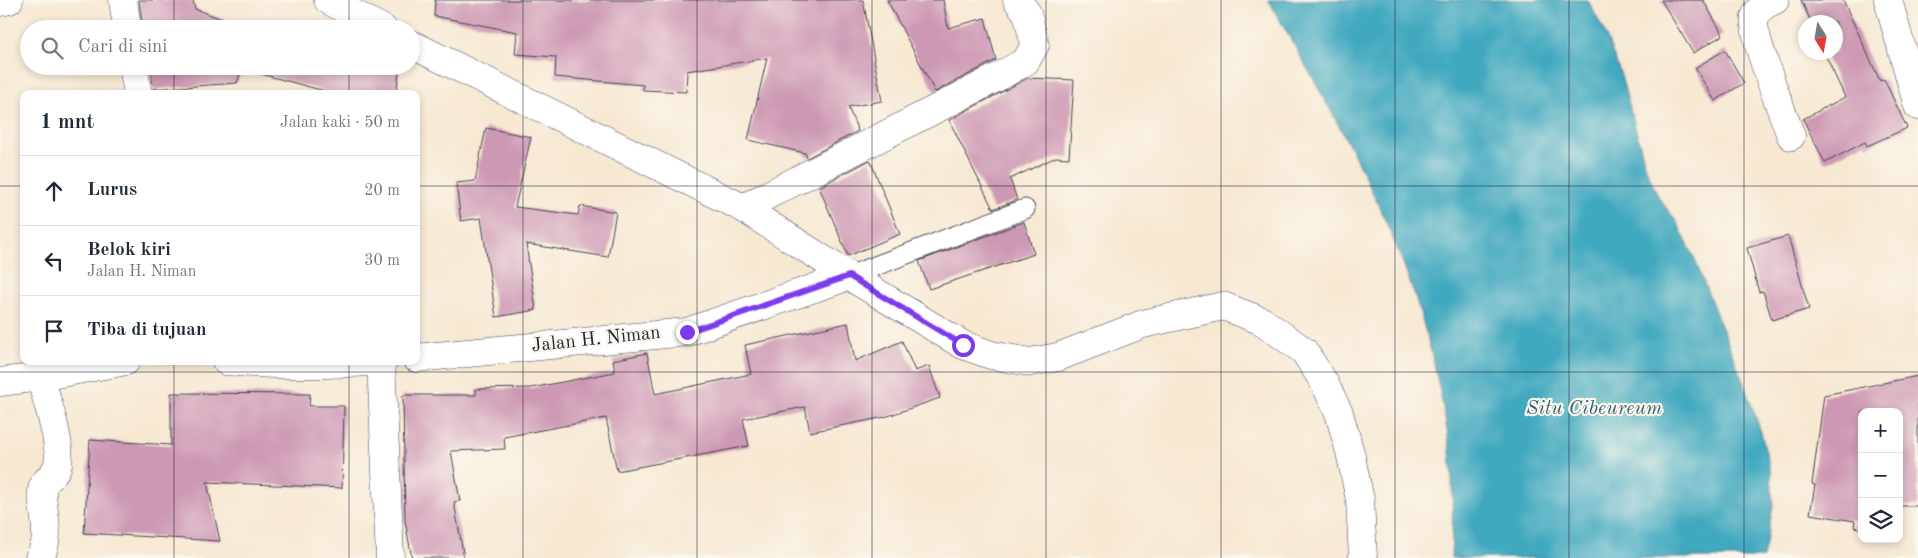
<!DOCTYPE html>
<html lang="id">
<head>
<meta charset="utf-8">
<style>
	:root { --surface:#fff; --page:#f2f2f3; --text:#1f2937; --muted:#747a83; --line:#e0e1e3 }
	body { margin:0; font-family:"Old Standard TT",serif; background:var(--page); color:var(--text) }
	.controls { position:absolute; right:15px; bottom:15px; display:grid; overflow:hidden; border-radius:10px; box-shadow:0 2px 8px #0003 }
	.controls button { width:45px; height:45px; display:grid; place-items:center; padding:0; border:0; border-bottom:1px solid var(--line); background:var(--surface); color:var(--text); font:25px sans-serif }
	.compass { position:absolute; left:1798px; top:15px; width:45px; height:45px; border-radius:50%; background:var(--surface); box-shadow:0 2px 8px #0003; rotate:169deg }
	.stop { position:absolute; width:15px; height:15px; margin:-11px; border:4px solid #7c3aed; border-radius:50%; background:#fff }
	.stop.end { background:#7c3aed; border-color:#fff; box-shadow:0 1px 5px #0008 }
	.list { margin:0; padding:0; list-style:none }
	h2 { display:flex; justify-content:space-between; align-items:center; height:65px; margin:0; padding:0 20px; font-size:21px }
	h2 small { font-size:16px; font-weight:400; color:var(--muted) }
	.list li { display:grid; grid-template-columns:32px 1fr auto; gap:15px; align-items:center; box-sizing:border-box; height:70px; padding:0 20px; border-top:1px solid var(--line) }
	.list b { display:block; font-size:19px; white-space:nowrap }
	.list p { margin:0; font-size:16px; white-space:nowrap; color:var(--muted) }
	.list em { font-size:16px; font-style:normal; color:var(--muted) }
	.icon { flex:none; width:28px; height:28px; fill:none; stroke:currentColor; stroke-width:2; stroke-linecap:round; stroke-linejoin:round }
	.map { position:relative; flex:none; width:1918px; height:558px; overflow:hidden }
	.search { position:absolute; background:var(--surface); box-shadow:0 2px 8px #0003; left:20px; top:20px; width:400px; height:55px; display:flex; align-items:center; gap:12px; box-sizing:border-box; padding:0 18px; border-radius:28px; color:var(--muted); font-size:19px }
	.panel { position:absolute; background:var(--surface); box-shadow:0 2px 8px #0003; left:20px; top:90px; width:400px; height:275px; border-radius:10px }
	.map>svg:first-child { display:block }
</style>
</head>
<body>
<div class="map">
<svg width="1918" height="558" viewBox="0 0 1918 558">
	<rect width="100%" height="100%" fill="#fbf7ec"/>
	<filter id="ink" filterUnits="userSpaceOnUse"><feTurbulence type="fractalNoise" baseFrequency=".02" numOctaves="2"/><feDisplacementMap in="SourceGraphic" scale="10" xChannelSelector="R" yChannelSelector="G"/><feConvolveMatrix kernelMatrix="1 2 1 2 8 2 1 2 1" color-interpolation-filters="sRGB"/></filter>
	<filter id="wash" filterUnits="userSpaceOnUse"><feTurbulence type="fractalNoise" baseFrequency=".0096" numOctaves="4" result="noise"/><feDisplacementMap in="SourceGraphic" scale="20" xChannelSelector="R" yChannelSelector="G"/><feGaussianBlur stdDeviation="1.12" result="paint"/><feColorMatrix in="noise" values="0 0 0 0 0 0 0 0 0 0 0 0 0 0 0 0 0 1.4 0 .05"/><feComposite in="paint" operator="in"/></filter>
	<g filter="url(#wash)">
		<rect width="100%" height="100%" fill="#f7e8d2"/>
		<path fill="#3fa8bf" stroke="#30657d" d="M1268 0H1588L1605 33 1620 72 1647 171 1659 198 1677 222 1693 255 1741 376 1761 432 1771 473 1773 506 1763 558H1451C1453 515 1454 472 1447 430 1437 368 1421 306 1397 248 1362 162 1315 81 1268 0Z"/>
		<g id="blocks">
			<g fill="#cd98b3">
				<polygon points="139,0 193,0 195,9 249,29 143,29"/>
				<polygon points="435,0 863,0 882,101 848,107 858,131 807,158 805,153 748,140 767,58 687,71 686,92 643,90 643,85 555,77 556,57 515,54 517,32 434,16"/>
				<polygon points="887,0 943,0 948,28 985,18 996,60 935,92"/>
				<polygon points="1661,0 1703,0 1723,35 1693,53"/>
				<polygon points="1801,0 1843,0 1880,81 1884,79 1907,128 1867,146 1865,142 1825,163 1803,119 1845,97 1824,52 1836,52 1836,22 1811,22"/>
				<polygon points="1725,50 1744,83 1715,101 1695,68"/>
				<polygon points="150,66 400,66 396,94 336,94 242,69 237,83 154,89"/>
				<polygon points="1028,78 1074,80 1069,158 1056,157 1010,179 1017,200 993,209 949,120"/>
				<polygon points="486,128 531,137 515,207 578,215 580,206 616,212 608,257 526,244 536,310 496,317 481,218 461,221 456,183 475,181"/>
				<polygon points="870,160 900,234 848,256 819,187"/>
				<polygon points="1024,222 1034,254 929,289 919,261"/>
				<polygon points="1788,236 1809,309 1772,320 1763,291 1759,292 1747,248"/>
				<polygon points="848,323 855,361 902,341 915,371 929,366 940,398 885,417 810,432 805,407 743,419 749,446 617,471 606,418 504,437 505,449 451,451 460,501 454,502 464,558 412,558 405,521 403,395 476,395 476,389 531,388 615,372 613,360 647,353 655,394 751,374 745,345"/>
				<polygon points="1918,376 1918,506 1899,506 1899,412 1862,412 1862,529 1854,527 1855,521 1810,514 1815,485 1812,484 1824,395"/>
				<polygon points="171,393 310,394 309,406 344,406 342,488 207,482 220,541 84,533 90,440 171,445"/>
			</g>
		</g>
	</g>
	<g filter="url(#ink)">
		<use href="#blocks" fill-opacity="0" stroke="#424052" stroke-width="1"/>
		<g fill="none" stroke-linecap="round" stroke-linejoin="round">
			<g stroke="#424052" stroke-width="21">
				<polyline id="service" points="849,276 1025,209"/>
			</g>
			<g stroke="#424052" stroke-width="29">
				<g id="minor">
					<polyline points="123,0 127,29"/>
					<polyline points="328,0 383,29"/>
					<path d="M1775 0C1766 4 1758 8 1755 17 1750 32 1784 116 1791 136"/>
					<polyline points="1888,0 1918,106"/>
					<polyline points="0,2 9,0"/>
					<polyline points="411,44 743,208 849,276 963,345 991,355 1030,362 1058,357 1143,324 1223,306 1262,321 1304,351 1324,382 1339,413 1350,452 1360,500 1363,558"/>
					<polyline points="133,66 138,94"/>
					<polyline points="743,208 1000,76 1026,61 1035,45 1027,13 1017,0"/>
					<polyline points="416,358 687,332 849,276"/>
					<path d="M226 361C278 366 331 365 383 361"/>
					<polyline points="381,361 390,558"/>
					<polyline points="0,382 40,377 126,361"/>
					<path d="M39 558C52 538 43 515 42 493 41 480 56 476 58 464 62 443 46 398 40 377"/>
				</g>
			</g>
			<use href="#service" stroke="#fff" stroke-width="19"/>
			<use href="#minor" stroke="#fff" stroke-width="28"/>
		</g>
	</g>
	<g fill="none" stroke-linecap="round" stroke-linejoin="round" filter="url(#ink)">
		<polyline stroke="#7c3aed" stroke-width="6" points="687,332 849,276 963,345"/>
	</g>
	<path fill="none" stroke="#22223b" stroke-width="1" stroke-opacity="0.55" d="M174 0V29M349 0V29M523 0V558M697 0V558M872 0V558M1046 0V558M1221 0V558M1395 0V558M1569 0V558M1744 0V558M174 66V94M349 66V94M0 186H24M416 186H1918M174 361V558M349 361V558M0 372H1918"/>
	<g text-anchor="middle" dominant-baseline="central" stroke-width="4.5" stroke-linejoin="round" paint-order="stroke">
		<g font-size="19" fill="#22223b" stroke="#fbf7ec">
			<text transform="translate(596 340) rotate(-6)">Jalan H. Niman</text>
		</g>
		<g font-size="20" font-style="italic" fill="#2f5e76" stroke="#fbf7ec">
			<text x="1594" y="409">Situ Cibeureum</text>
		</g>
	</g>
</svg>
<div class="controls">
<button>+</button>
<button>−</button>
<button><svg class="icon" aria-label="layers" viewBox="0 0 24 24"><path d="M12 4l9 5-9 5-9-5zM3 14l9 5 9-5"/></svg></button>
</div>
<svg class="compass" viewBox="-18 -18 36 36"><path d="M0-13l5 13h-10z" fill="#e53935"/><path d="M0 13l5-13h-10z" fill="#747a83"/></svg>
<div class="stop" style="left:963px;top:345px"></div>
<div class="stop end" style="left:687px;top:332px"></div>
<div class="search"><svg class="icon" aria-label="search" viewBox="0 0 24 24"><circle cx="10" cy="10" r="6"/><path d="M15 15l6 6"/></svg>Cari di sini</div>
<section class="panel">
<h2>1 mnt<small>Jalan kaki · 50 m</small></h2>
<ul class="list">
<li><svg class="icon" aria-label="ahead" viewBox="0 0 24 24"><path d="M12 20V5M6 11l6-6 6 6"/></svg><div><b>Lurus</b></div><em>20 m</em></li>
<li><svg class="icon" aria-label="left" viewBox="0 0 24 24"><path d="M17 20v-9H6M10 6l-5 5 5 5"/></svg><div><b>Belok kiri</b><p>Jalan H. Niman</p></div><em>30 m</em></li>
<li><svg class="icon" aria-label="arrive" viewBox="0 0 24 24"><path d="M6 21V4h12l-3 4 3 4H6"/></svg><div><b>Tiba di tujuan</b></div></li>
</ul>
</section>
</div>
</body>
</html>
